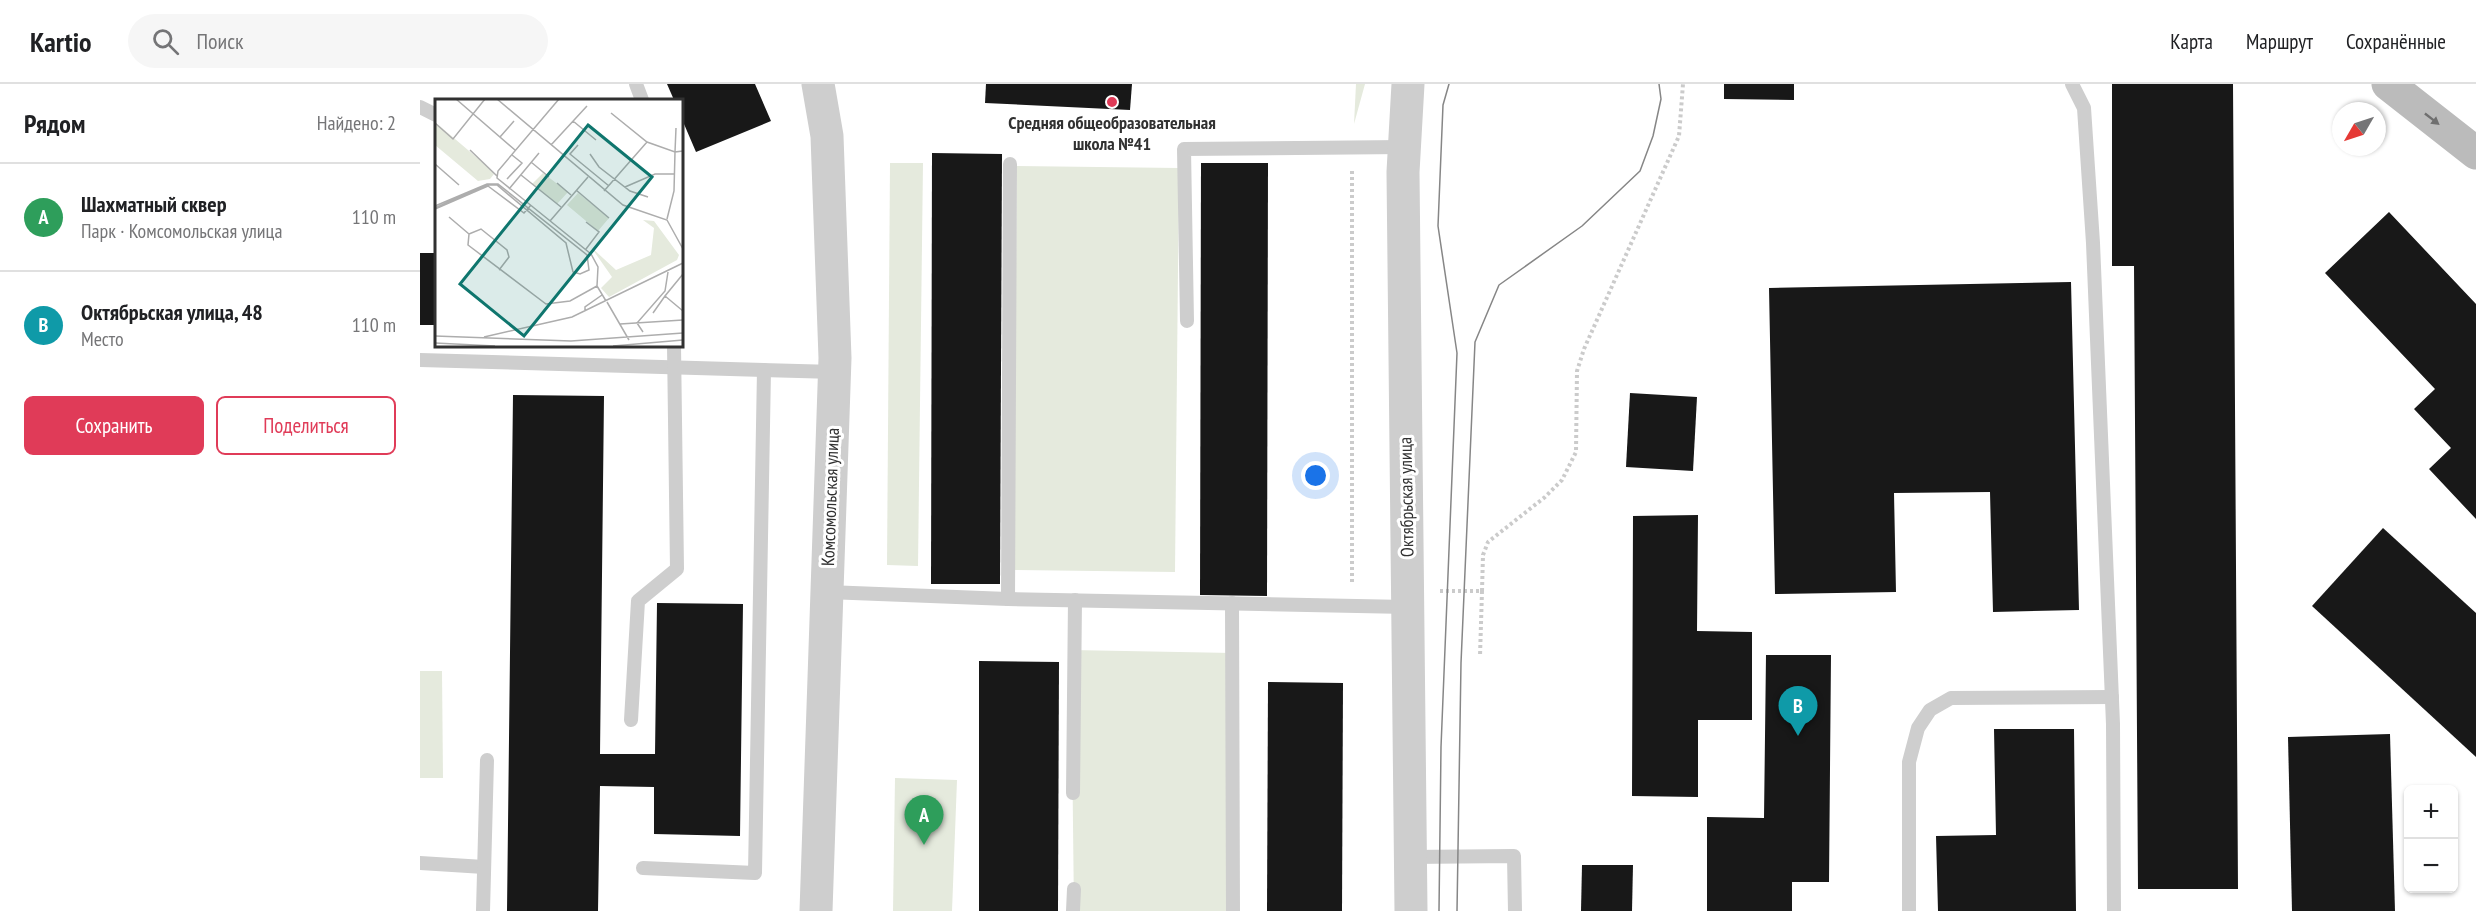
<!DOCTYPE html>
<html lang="ru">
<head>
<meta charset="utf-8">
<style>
	:root { --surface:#fff; --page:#f6f6f6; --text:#202124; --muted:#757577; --line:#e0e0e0; --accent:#e03b58 }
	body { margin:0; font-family:"PT Sans Narrow",sans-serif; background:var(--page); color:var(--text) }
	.controls { position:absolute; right:18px; bottom:18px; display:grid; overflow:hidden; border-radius:9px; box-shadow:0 2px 4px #0004 }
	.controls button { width:54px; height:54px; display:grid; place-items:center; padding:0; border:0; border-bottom:2px solid var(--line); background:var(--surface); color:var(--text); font:30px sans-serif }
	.compass { position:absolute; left:1912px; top:18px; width:54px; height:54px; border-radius:50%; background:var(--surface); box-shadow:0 2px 4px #0004; rotate:231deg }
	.you { position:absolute; left:896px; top:392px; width:21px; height:21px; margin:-15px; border:4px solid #fff; border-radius:50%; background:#1a73e8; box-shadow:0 0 0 9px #1a73e833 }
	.badge { display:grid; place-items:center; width:39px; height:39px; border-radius:50%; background:var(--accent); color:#fff; font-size:20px; font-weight:700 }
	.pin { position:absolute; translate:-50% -50px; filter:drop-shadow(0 2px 3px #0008) }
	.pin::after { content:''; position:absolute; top:32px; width:21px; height:18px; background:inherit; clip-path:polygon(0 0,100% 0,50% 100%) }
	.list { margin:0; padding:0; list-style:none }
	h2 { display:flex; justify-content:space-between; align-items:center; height:78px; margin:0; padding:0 24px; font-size:26px }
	h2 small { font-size:20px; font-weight:400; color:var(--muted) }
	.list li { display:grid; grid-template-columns:39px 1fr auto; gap:18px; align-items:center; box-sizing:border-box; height:108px; padding:0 24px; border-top:2px solid var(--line) }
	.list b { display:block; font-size:22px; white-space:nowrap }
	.list p { margin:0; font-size:20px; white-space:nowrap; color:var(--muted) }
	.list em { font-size:20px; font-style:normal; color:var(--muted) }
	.actions { display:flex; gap:12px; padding:18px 24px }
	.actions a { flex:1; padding:14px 0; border:2px solid var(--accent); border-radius:9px; text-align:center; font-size:21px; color:var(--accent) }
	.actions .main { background:var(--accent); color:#fff }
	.icon { flex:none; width:33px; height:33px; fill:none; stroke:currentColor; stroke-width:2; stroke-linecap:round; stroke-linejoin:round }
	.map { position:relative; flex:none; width:2056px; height:827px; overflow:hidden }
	header { display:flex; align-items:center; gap:36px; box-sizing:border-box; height:84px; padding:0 30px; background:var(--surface); border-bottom:2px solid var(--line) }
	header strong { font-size:28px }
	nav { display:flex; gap:33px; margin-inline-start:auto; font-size:21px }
	.search { width:420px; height:54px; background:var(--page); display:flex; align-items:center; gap:15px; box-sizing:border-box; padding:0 21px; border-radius:33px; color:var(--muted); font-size:22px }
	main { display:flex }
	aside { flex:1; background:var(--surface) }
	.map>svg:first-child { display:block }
</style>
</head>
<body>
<header>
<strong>Kartio</strong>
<div class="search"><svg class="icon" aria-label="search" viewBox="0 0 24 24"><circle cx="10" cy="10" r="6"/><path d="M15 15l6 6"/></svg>Поиск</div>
<nav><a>Карта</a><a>Маршрут</a><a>Сохранённые</a></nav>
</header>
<main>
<aside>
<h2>Рядом<small>Найдено: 2</small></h2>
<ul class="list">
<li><span class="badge" style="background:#2e9e5b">A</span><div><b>Шахматный сквер</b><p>Парк · Комсомольская улица</p></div><em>110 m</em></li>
<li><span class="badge" style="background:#0f9aa8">B</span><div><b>Октябрьская улица, 48</b><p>Место</p></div><em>110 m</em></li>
</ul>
<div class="actions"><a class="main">Сохранить</a><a>Поделиться</a></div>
</aside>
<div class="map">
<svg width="2056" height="827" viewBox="0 0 2056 827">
	<rect width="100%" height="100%" fill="#fff"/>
	<g fill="#e5eadd">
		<polygon points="936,0 945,0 934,40"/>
		<polygon points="470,79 503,79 498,482 467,481"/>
		<polygon points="597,82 759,84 755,488 593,486"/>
		<polygon points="651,566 813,569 811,827 654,827"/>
		<polygon points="0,587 22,587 23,694 0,694"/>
		<polygon points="475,694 537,696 532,827 473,827"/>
	</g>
	<g fill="#181818">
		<polygon points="247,0 335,0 351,37 276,68 261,33 261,16 254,16"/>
		<polygon points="566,0 712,0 710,26 565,19"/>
		<polygon points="1304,0 1374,0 1374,16 1304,15"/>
		<polygon points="1692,0 1813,0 1818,805 1718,805 1714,182 1692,182"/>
		<polygon points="512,69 582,70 580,500 511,500"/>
		<polygon points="781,79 848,79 847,512 780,511"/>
		<polygon points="1969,128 2056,220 2056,435 2009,385 2031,364 1994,325 2015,305 1905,189"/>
		<rect x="0" y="169" width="16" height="72"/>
		<polygon points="1651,198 1659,526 1573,528 1570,408 1474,409 1476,508 1355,510 1349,204"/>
		<polygon points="1210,309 1277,313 1273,387 1206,383"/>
		<polygon points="93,311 184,312 180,670 235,670 237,519 323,520 320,752 234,750 234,703 180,702 178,827 87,827"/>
		<polygon points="1278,431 1277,547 1332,548 1332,636 1278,636 1278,713 1212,712 1213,432"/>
		<polygon points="1963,444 2056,529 2056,673 1892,522"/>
		<polygon points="1346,571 1411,571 1409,798 1372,798 1372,827 1287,827 1287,733 1344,734"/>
		<polygon points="559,577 639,578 638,827 559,827"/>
		<polygon points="848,598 923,599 922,827 847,827"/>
		<polygon points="1574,645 1654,645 1656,827 1518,827 1516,752 1576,751"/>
		<polygon points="1970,650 1975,827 1872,827 1868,653"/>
		<polygon points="1162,781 1213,781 1212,827 1161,827"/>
	</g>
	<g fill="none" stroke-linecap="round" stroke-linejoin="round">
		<g stroke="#cbcbcb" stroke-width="4" stroke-dasharray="3 3" stroke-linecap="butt">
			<polyline points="932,87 932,500"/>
			<polyline points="1020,507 1062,507 1060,572"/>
			<polyline points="1062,507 1063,471 1068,458 1125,413 1142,396 1156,368 1157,287 1164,265 1259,52 1263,0"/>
		</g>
		<g stroke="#cecece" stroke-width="14">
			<polyline points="216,0 222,16"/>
			<polyline points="1652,0 1664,24 1673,159 1693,640 1694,827"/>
			<polyline points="0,23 16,31"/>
			<polyline points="767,237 764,65 984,63"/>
			<polyline points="0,276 415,288"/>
			<polyline points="407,508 588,515 987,523"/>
			<polyline points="588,515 590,80"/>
			<polyline points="812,519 813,827"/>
			<polyline points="211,636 218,517 257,485 254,261"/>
			<polyline points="653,709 655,516"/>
			<polyline points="990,773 1094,772 1095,827"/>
			<polyline points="0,779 64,783"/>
			<polyline points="223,784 335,789 344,286"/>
			<polyline points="63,827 67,676"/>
			<polyline points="653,827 654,805"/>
			<polyline points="1489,827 1489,678 1498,644 1510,626 1531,614 1692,613"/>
		</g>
		<g stroke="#cecece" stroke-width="33">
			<polyline points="988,0 983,88 991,827"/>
			<polyline points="396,827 415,274 407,52 398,0"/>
		</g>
		<polyline stroke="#bbb" stroke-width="33" points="1968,0 2056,69"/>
		<g stroke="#868686" stroke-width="1.5">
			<polyline points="1019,827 1021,663 1037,269 1018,142 1023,21 1029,0"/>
			<polyline points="1037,827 1041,579 1055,258 1079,201 1162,142 1220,87 1233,52 1241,15 1239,0"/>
		</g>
	</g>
	<defs><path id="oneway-solid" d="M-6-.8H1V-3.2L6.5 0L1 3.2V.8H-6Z" transform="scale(1.5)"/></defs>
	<use fill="#6f6f6f" href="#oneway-solid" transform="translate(2012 35) rotate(38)"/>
	<circle fill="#e03b58" stroke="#fff" stroke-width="2" cx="692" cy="18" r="6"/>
	<g text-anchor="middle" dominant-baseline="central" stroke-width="6" stroke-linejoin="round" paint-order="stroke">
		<g font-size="18" font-weight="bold" fill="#313131" stroke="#fff">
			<text x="692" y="38">Средняя общеобразовательная<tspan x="692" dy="21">школа №41</tspan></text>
		</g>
		<g font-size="18" fill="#313131" stroke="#fff">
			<text transform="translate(410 413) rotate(-88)">Комсомольская улица</text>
			<text transform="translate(986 413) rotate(-91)">Октябрьская улица</text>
		</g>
	</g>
	<g transform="translate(15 15)">
		<rect width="248" height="248" fill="#fff"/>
		<path d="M0 23 53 68 59 75 55 80 43 82 0 46ZM108 74 133 93 122 105 97 85ZM143 94 174 119 163 132 132 106ZM208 121 219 122 244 156 242 161 174 198 166 189 177 178 156 148 181 171 216 156 219 129Z" fill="#e5eadd"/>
		<path fill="none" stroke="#adadad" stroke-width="1.5" d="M21 0 80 51M62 0 188 106 232 121 248 150M124 0 63 72 62 79 156 155 163 168 162 187 171 202M176 14 212 43 240 53 241 29M138 22 161 41M0 24 18 40 50 0M65 38 79 22M116 46 152 7M143 46 135 55 174 87M35 51 62 77M155 55 164 68 195 92 213 98M96 63 114 78M0 65 24 86M86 76 126 108M72 80 87 64 77 56M122 84 136 96M190 88 220 75H240M74 90 104 54M141 91 174 119M169 92 212 43M0 107 52 85H63L152 156 154 171 145 175 138 173 131 144 62 86H52L0 109M0 110 53 87 89 114 96 106M14 118 34 135 33 146 111 205 135 202 162 187M232 120 239 92 240 53 248 52M115 122 153 78M34 135 46 130 72 151 74 158 64 171M151 150 164 133 151 123M248 175 230 197 248 212M172 203 194 241M150 212V208L167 196M218 214 230 197M185 225 248 221M208 233 202 224 230 192 233 173M0 237 136 242 248 234M49 238 137 218 248 164M0 244 60 247M178 247 248 241"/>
		<path fill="#0f766e" fill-opacity="0.15" stroke="#0f766e" stroke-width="3" d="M153 26 217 78 89 237 25 185Z"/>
		<rect width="248" height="248" fill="none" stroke="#313131" stroke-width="3"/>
	</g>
</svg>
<div class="controls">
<button>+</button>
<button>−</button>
</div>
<svg class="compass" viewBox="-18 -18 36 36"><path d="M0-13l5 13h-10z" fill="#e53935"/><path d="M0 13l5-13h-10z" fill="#757577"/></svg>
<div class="you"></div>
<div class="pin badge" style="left:504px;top:761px;background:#2e9e5b">A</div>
<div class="pin badge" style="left:1378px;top:652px;background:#0f9aa8">B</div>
</div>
</main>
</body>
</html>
